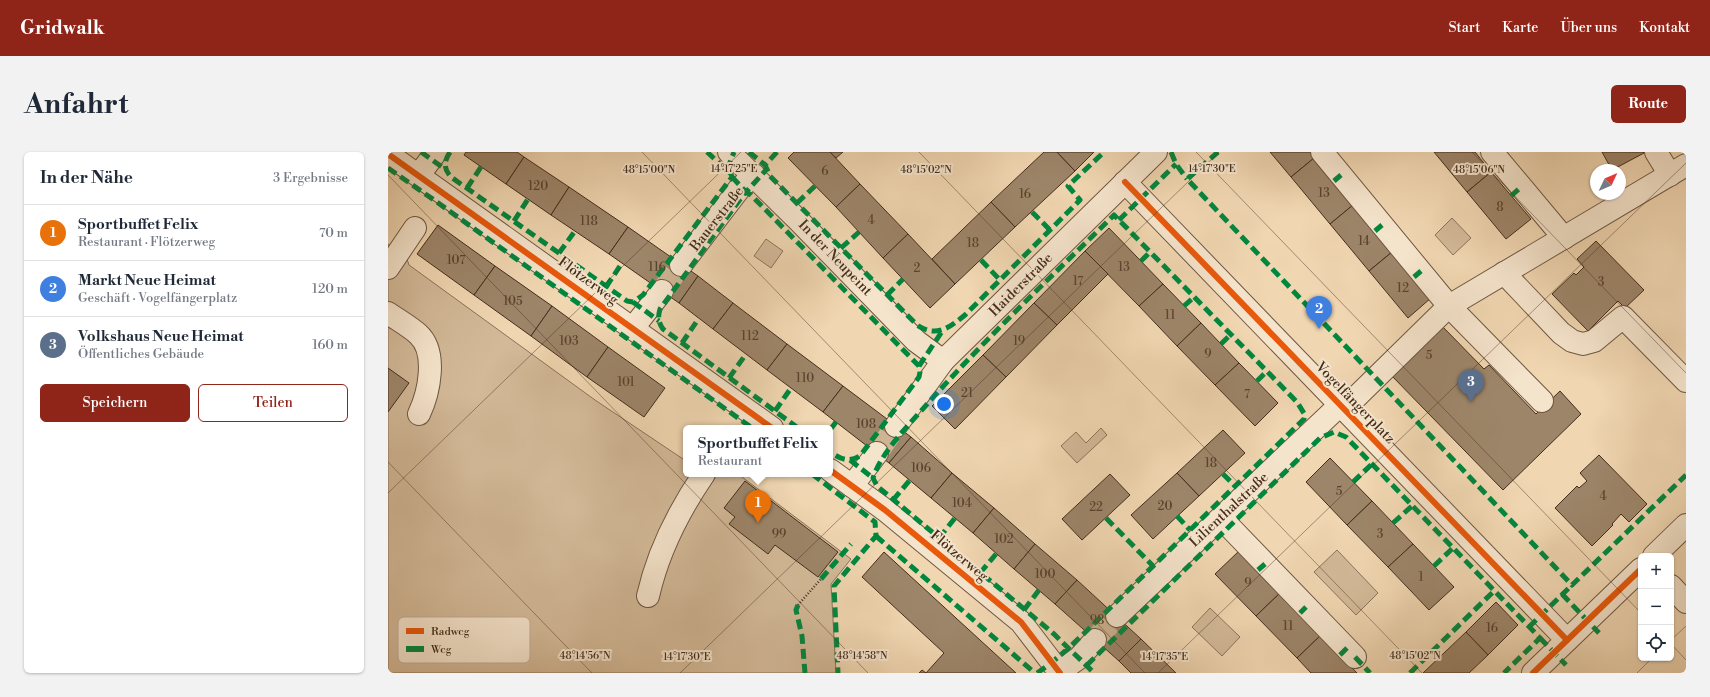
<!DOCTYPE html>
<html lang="de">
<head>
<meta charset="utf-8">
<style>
	:root { --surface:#fff; --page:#f2f2f3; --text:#1f2937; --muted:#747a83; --line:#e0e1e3; --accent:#8f2418 }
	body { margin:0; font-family:"Libre Bodoni",serif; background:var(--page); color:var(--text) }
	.controls { position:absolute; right:12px; bottom:12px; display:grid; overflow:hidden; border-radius:6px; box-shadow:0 1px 3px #0004 }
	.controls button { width:36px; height:36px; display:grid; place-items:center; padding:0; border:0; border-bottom:1px solid var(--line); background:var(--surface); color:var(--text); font:20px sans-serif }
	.compass { position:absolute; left:1202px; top:12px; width:36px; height:36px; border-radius:50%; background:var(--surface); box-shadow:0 1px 3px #0004; rotate:46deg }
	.you { position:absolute; left:556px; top:252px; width:14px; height:14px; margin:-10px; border:3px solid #fff; border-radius:50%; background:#1a73e8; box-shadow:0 0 0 6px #1a73e833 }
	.badge { display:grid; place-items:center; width:26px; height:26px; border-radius:50%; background:var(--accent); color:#fff; font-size:13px; font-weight:700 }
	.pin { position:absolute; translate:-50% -33px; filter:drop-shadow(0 1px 2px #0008) }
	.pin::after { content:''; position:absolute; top:21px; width:14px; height:12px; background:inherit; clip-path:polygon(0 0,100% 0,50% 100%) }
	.popup { position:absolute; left:295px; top:273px; width:150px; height:52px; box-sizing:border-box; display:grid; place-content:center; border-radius:6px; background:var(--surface); filter:drop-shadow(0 1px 3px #0005); font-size:13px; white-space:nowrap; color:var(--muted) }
	.popup b { font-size:15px; color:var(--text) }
	.popup::after { content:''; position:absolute; left:50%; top:100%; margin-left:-8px; border:8px solid transparent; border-top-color:var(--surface) }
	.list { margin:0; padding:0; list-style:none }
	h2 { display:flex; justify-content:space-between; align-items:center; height:52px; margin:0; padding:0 16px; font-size:17px }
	h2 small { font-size:13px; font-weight:400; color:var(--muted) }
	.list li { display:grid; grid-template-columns:26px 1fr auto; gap:12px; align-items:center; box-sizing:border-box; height:56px; padding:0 16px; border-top:1px solid var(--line) }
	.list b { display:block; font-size:15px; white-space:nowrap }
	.list p { margin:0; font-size:13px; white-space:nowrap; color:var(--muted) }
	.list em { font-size:13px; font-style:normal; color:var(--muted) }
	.actions { display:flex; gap:8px; padding:12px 16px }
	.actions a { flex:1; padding:9px 0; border:1px solid var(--accent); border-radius:6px; text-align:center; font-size:14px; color:var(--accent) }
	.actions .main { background:var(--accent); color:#fff }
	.icon { flex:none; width:22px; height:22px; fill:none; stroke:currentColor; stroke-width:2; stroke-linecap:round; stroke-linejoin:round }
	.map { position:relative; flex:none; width:1298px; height:521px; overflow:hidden; border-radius:6px }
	header { display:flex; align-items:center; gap:24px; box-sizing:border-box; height:56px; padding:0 20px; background:var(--accent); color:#fff }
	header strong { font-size:19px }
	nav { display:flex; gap:22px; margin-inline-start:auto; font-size:14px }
	.intro { display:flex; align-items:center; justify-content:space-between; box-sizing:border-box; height:96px; padding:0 24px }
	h1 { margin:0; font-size:28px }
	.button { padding:10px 18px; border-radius:6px; background:var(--accent); color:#fff; font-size:14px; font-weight:700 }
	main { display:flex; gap:24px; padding:0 24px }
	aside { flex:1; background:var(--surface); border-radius:6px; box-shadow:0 1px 3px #0004 }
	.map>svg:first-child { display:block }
</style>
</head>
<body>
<header>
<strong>Gridwalk</strong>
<nav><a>Start</a><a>Karte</a><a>Über uns</a><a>Kontakt</a></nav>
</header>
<div class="intro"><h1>Anfahrt</h1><a class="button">Route</a></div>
<main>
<aside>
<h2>In der Nähe<small>3 Ergebnisse</small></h2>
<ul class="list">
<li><span class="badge" style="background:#e8710a">1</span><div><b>Sportbuffet Felix</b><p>Restaurant · Flötzerweg</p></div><em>70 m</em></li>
<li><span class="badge" style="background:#3f7fe0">2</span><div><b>Markt Neue Heimat</b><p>Geschäft · Vogelfängerplatz</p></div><em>120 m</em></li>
<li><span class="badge" style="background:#5c6f8a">3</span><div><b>Volkshaus Neue Heimat</b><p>Öffentliches Gebäude</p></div><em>160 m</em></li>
</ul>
<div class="actions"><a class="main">Speichern</a><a>Teilen</a></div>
</aside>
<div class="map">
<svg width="1298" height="521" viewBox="0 0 1298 521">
	<rect width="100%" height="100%" fill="#f0d6b1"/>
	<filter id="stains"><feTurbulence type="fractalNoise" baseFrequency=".005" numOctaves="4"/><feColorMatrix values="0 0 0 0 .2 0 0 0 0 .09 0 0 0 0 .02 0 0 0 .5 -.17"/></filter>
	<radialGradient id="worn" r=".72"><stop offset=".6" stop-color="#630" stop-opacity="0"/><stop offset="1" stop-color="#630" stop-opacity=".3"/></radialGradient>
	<g fill="#d3b998" stroke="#8c735a">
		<polygon points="1064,66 1083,86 1065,103 1047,83"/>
		<polygon points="378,87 395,99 383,116 366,104"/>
		<polygon points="0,92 18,104 21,113 207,248 298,309 298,322 350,322 463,407 443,432 448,521 0,521"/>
		<polygon points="713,276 719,283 689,311 673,294 688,280 698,291"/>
		<polygon points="949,398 990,441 968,463 926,420"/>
		<polygon points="822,456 852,485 834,504 804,475"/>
	</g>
	<g fill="#9d8569" stroke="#442d1c">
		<polygon points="78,0 129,0 136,5 118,32 76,3"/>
		<polygon points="406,0 442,0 472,32 448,55 400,6"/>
		<polygon points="442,0 455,0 448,6"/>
		<polygon points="656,0 669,0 687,19 627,75 603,50"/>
		<polygon points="669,0 706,0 687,19"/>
		<polygon points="882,0 922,0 926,6 903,25"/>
		<polygon points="1046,0 1087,0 1103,20 1079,40"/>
		<polygon points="1214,0 1255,0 1256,1 1224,18"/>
		<polygon points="136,5 181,35 163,63 118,32"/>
		<polygon points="926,6 965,53 942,72 903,25"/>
		<polygon points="1103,20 1143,67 1118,87 1079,40"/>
		<polygon points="472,32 520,82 495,106 448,55"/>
		<polygon points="181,35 240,75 221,102 163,63"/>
		<polygon points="603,50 627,75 567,132 544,107"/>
		<polygon points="965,53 1004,100 981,119 942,72"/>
		<polygon points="50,73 107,114 86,143 29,102"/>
		<polygon points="240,75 310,124 291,151 221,102"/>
		<polygon points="721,76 775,132 751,154 697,99"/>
		<polygon points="520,82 567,132 542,156 495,106"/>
		<polygon points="1208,89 1256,138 1237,156 1230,149 1200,179 1164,142 1186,121 1188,123 1196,115 1189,107"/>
		<polygon points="697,99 720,122 669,173 646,151"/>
		<polygon points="1004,100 1043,146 1020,166 981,119"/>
		<polygon points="107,114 164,154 143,184 86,143"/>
		<polygon points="310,124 345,151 325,177 291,151"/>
		<polygon points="775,132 813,171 789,194 751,154"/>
		<polygon points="345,151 399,192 379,218 325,177"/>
		<polygon points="646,151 669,173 618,225 595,203"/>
		<polygon points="164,154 220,195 199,225 143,184"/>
		<polygon points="813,171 851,211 827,233 789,194"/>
		<polygon points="1053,173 1096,217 1101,213 1148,262 1172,239 1193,262 1115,338 1002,222"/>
		<polygon points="399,192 455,234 435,260 379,218"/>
		<polygon points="220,195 277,236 256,265 199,225"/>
		<polygon points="595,203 618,225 567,277 544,254"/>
		<polygon points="851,211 890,251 867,274 827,233"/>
		<polygon points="0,216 21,231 0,260"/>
		<polygon points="455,234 523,285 501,311 435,260"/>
		<polygon points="835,278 857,301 811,344 789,321"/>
		<polygon points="523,285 564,321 543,346 501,311"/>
		<polygon points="1211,303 1259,352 1241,370 1233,362 1224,372 1225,373 1204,394 1167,356 1189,334 1191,336 1199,329 1192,321"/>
		<polygon points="942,306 984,349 959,373 918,330"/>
		<polygon points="564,321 606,356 585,381 543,346"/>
		<polygon points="789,321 811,344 765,387 743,363"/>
		<polygon points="722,322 742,343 694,388 674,367"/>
		<polygon points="357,329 450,400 430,425 387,393 380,402 341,372 347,365 336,356"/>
		<polygon points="984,349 1025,392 1000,415 959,373"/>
		<polygon points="606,356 647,392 626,417 585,381"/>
		<polygon points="647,392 689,428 667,452 626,417"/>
		<polygon points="1025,392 1066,435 1041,458 1000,415"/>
		<polygon points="851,399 892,441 868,464 827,422"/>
		<polygon points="496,400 628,521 531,521 534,518 538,521 556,501 474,425"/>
		<polygon points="689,428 753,487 731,509 667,452"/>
		<polygon points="892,441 933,483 909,506 868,464"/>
		<polygon points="1108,450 1130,473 1100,503 1078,480"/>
		<polygon points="1078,480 1100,503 1081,521 1035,521"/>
		<polygon points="933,483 969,521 923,521 909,506"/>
		<polygon points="753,487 788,521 743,521 731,509"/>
	</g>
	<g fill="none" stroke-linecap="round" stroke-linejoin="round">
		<g stroke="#ceb493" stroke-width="22" stroke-dasharray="22 11" stroke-linecap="butt">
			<polyline points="274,139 293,113"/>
			<polyline points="489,301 508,274"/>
			<polyline points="707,488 729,464"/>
		</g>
		<g stroke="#6f5741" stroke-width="24">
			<g id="minor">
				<polyline points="341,0 410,68 528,189 555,209"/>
				<polyline points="934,0 1061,154 1154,249"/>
				<polyline points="1104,0 1176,86"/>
				<polyline points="1268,0 1282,23"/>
				<polyline points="0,2 384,276"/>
				<polyline points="31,23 48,0"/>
				<polyline points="737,30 1179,488"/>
				<polyline points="293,113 351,37 366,23"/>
				<polyline points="0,116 27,76"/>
				<polyline points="1116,121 1173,181 1184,189 1195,192 1206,189 1235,165 1298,229"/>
				<path d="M0 161C10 168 21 174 30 182 50 200 41 241 31 262"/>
				<polyline points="245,176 274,139"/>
				<polyline points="956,257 1061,154 1298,13"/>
				<polyline points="508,274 555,209 768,0"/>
				<polyline points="442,318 497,358 633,470 672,521"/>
				<polyline points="464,334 489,301"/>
				<polyline points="833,366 967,505"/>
				<polyline points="1266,404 1298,373"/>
				<polyline points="1283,434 1298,450"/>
				<path d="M260 444C270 400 290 360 316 322"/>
				<polyline points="729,464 952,253"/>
				<polyline points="671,520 691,506 707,488"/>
				<polyline points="1145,521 1253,417"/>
			</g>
		</g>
		<polyline stroke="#442d1c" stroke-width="2.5" stroke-dasharray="1 2" stroke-linecap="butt" points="410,453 433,427"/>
		<use href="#minor" stroke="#f5e4cc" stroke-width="22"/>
		<g stroke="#00873e" stroke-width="5" stroke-dasharray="10 5" stroke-linecap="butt">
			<polyline points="33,0 57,17"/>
			<path d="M62 0C56 9 55 16 63 25L239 149 245 150 255 143 344 25 343 22 319 0"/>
			<polyline points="361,0 377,13"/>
			<path d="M389 0 377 13 382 24 529 173C548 186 561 176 577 163L692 48 680 34 716 0"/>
			<polyline points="783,0 788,12 799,27"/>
			<polyline points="830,0 799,27 1184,433 1298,323"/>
			<polyline points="0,16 46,48 364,276"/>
			<polyline points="339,18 346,0"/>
			<polyline points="344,25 358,40 378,18"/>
			<polyline points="946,29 953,23"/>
			<polyline points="79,36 93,15"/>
			<polyline points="1123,44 1133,35"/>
			<polyline points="409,51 427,34"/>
			<polyline points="644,60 662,78"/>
			<polyline points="731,68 788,12"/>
			<polyline points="126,69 140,47"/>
			<polyline points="987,79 994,73"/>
			<polyline points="453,96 471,80"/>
			<polyline points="171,101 187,79"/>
			<polyline points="593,108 612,128"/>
			<polyline points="753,109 762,100"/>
			<polyline points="1026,125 1033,119"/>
			<polyline points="218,135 234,111"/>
			<polyline points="499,143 515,127"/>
			<polyline points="245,150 271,169"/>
			<polyline points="796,154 806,145"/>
			<polyline points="294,191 311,166"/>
			<polyline points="833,192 843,182"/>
			<polyline points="531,214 555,178"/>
			<polyline points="341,226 358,202"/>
			<polyline points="869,229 879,219"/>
			<polyline points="387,259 403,236"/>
			<path d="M410 276 275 177C270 170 270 164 272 157L356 42 358 40 363 43 531 214 532 220 531 225 472 304C460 311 453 307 442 300"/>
			<polyline points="442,278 448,270"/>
			<polyline points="462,308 485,326"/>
			<polyline points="424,322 487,370 488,384 446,434 450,521"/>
			<polyline points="835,322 847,334"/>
			<polyline points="965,330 984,312"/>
			<polyline points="505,348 522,328"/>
			<polyline points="789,364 802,378"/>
			<polyline points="718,366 765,414"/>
			<polyline points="1005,371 1024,354"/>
			<polyline points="488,384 647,521"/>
			<polyline points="551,386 567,366"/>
			<polyline points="1046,414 1065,396"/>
			<polyline points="870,418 877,412"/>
			<polyline points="592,421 608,402"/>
			<polyline points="433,427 463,392"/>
			<polyline points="1174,442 1211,481"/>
			<polyline points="410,453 408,458 414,484 417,521"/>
			<polyline points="636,458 651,438"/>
			<polyline points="912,461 918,455"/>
			<polyline points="1141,475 1184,433"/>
			<polyline points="1152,486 1178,513"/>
			<polyline points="952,503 959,496"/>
			<polyline points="967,505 982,521"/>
			<polyline points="699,513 932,286 946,280 958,285 1152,486 1116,521"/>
			<path d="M649 521C676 503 698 479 721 457L916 267 917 263 909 250 726 63C663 125 599 185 540 251 521 273 494 299 485 326L489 334 666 482C679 495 693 508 706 521"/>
			<polyline points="1022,521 1106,439"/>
		</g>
		<g stroke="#f5e4cc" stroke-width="8">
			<g id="cycleway">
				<polyline points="0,2 384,276"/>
				<polyline points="737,30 1179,488"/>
				<polyline points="442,318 497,358 633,470 672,521"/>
				<polyline points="1145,521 1253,417"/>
			</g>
		</g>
		<use href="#cycleway" stroke="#e8590c" stroke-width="6"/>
	</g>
	<path fill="none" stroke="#442d1c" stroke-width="1" stroke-opacity="0.45" d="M254 0 757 521M531 0 1034 521M808 0 1253 461M1084 0 1298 221M0 23 480 521M0 310 204 521M0 341 353 0M1283 488 1298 474M1283 492 1298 508M292 521 831 0M770 521 1298 11M1249 521 1264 506"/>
	<g text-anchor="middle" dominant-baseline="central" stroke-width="4" stroke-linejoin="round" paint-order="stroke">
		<g font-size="12" fill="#5a432f">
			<text x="437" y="19">6</text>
			<text x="150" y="34">120</text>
			<text x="936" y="41">13</text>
			<text x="637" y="42">16</text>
			<text x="1112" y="55">8</text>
			<text x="483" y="68">4</text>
			<text x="201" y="69">118</text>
			<text x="976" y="89">14</text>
			<text x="585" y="91">18</text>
			<text x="68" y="108">107</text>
			<text x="269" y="115">116</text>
			<text x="736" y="115">13</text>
			<text x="529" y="116">2</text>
			<text x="690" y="129">17</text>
			<text x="1213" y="130">3</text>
			<text x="1015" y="136">12</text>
			<text x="125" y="149">105</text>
			<text x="782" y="163">11</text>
			<text x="362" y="184">112</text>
			<text x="181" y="189">103</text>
			<text x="631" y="189">19</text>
			<text x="820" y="202">9</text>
			<text x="1041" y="203">5</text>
			<text x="417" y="226">110</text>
			<text x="238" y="230">101</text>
			<text x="579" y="241">21</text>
			<text x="859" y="242">7</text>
			<text x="478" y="272">108</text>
			<text x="823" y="311">18</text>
			<text x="533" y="316">106</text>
			<text x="951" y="339">5</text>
			<text x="1215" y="344">4</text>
			<text x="574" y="351">104</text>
			<text x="777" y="354">20</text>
			<text x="708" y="355">22</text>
			<text x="391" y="382">99</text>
			<text x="992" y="382">3</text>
			<text x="616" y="387">102</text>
			<text x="657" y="422">100</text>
			<text x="1033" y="425">1</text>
			<text x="860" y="431">9</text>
			<text x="709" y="468">98</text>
			<text x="900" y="474">11</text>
			<text x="1104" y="476">16</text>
		</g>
		<g font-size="14" fill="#442d1c" stroke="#f5e4cc">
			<text transform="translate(329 67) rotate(-52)">Bauerstraße</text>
			<text transform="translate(447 106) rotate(46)">In der Neupeint</text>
			<text transform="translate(200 129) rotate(36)">Flötzerweg</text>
			<text transform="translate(633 133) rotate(-45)">Haiderstraße</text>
			<text transform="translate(967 251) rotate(46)">Vogelfängerplatz</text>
			<text transform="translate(841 358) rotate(-43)">Lilienthalstraße</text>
			<text transform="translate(571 404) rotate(40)">Flötzerweg</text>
		</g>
	</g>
	<rect x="10" y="465" width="132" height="46" rx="6" fill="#f5e4cc" stroke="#c0ad97" stroke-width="1"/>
	<rect x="18" y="476" width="18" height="6" fill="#e8590c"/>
	<rect x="18" y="494" width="18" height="6" fill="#00873e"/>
	<g font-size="11" fill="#442d1c">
		<text x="43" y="483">Radweg</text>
		<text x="43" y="501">Weg</text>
	</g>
	<g font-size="10" text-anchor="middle" fill="#442d1c" stroke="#f5e4cc" stroke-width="4" stroke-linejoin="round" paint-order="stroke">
		<text x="346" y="20">14°17'25"E</text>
		<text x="824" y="20">14°17'30"E</text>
		<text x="261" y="21">48°15'00"N</text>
		<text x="538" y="21">48°15'02"N</text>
		<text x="1091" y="21">48°15'06"N</text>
		<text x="197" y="507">48°14'56"N</text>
		<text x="474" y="507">48°14'58"N</text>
		<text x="1027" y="507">48°15'02"N</text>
		<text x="299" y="508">14°17'30"E</text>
		<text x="777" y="508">14°17'35"E</text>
	</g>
	<rect width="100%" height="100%" filter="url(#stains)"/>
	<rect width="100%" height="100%" fill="url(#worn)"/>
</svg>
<div class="controls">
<button>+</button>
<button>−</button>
<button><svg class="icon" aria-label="locate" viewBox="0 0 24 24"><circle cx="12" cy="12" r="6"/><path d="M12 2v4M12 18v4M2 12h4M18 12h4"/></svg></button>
</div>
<svg class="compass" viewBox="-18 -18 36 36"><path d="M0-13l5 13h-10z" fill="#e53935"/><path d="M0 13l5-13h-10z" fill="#747a83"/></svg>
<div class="you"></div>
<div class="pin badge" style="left:370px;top:371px;background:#e8710a">1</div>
<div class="popup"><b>Sportbuffet Felix</b>Restaurant</div>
<div class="pin badge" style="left:931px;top:177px;background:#3f7fe0">2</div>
<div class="pin badge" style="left:1083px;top:250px;background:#5c6f8a">3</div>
</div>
</main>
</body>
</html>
